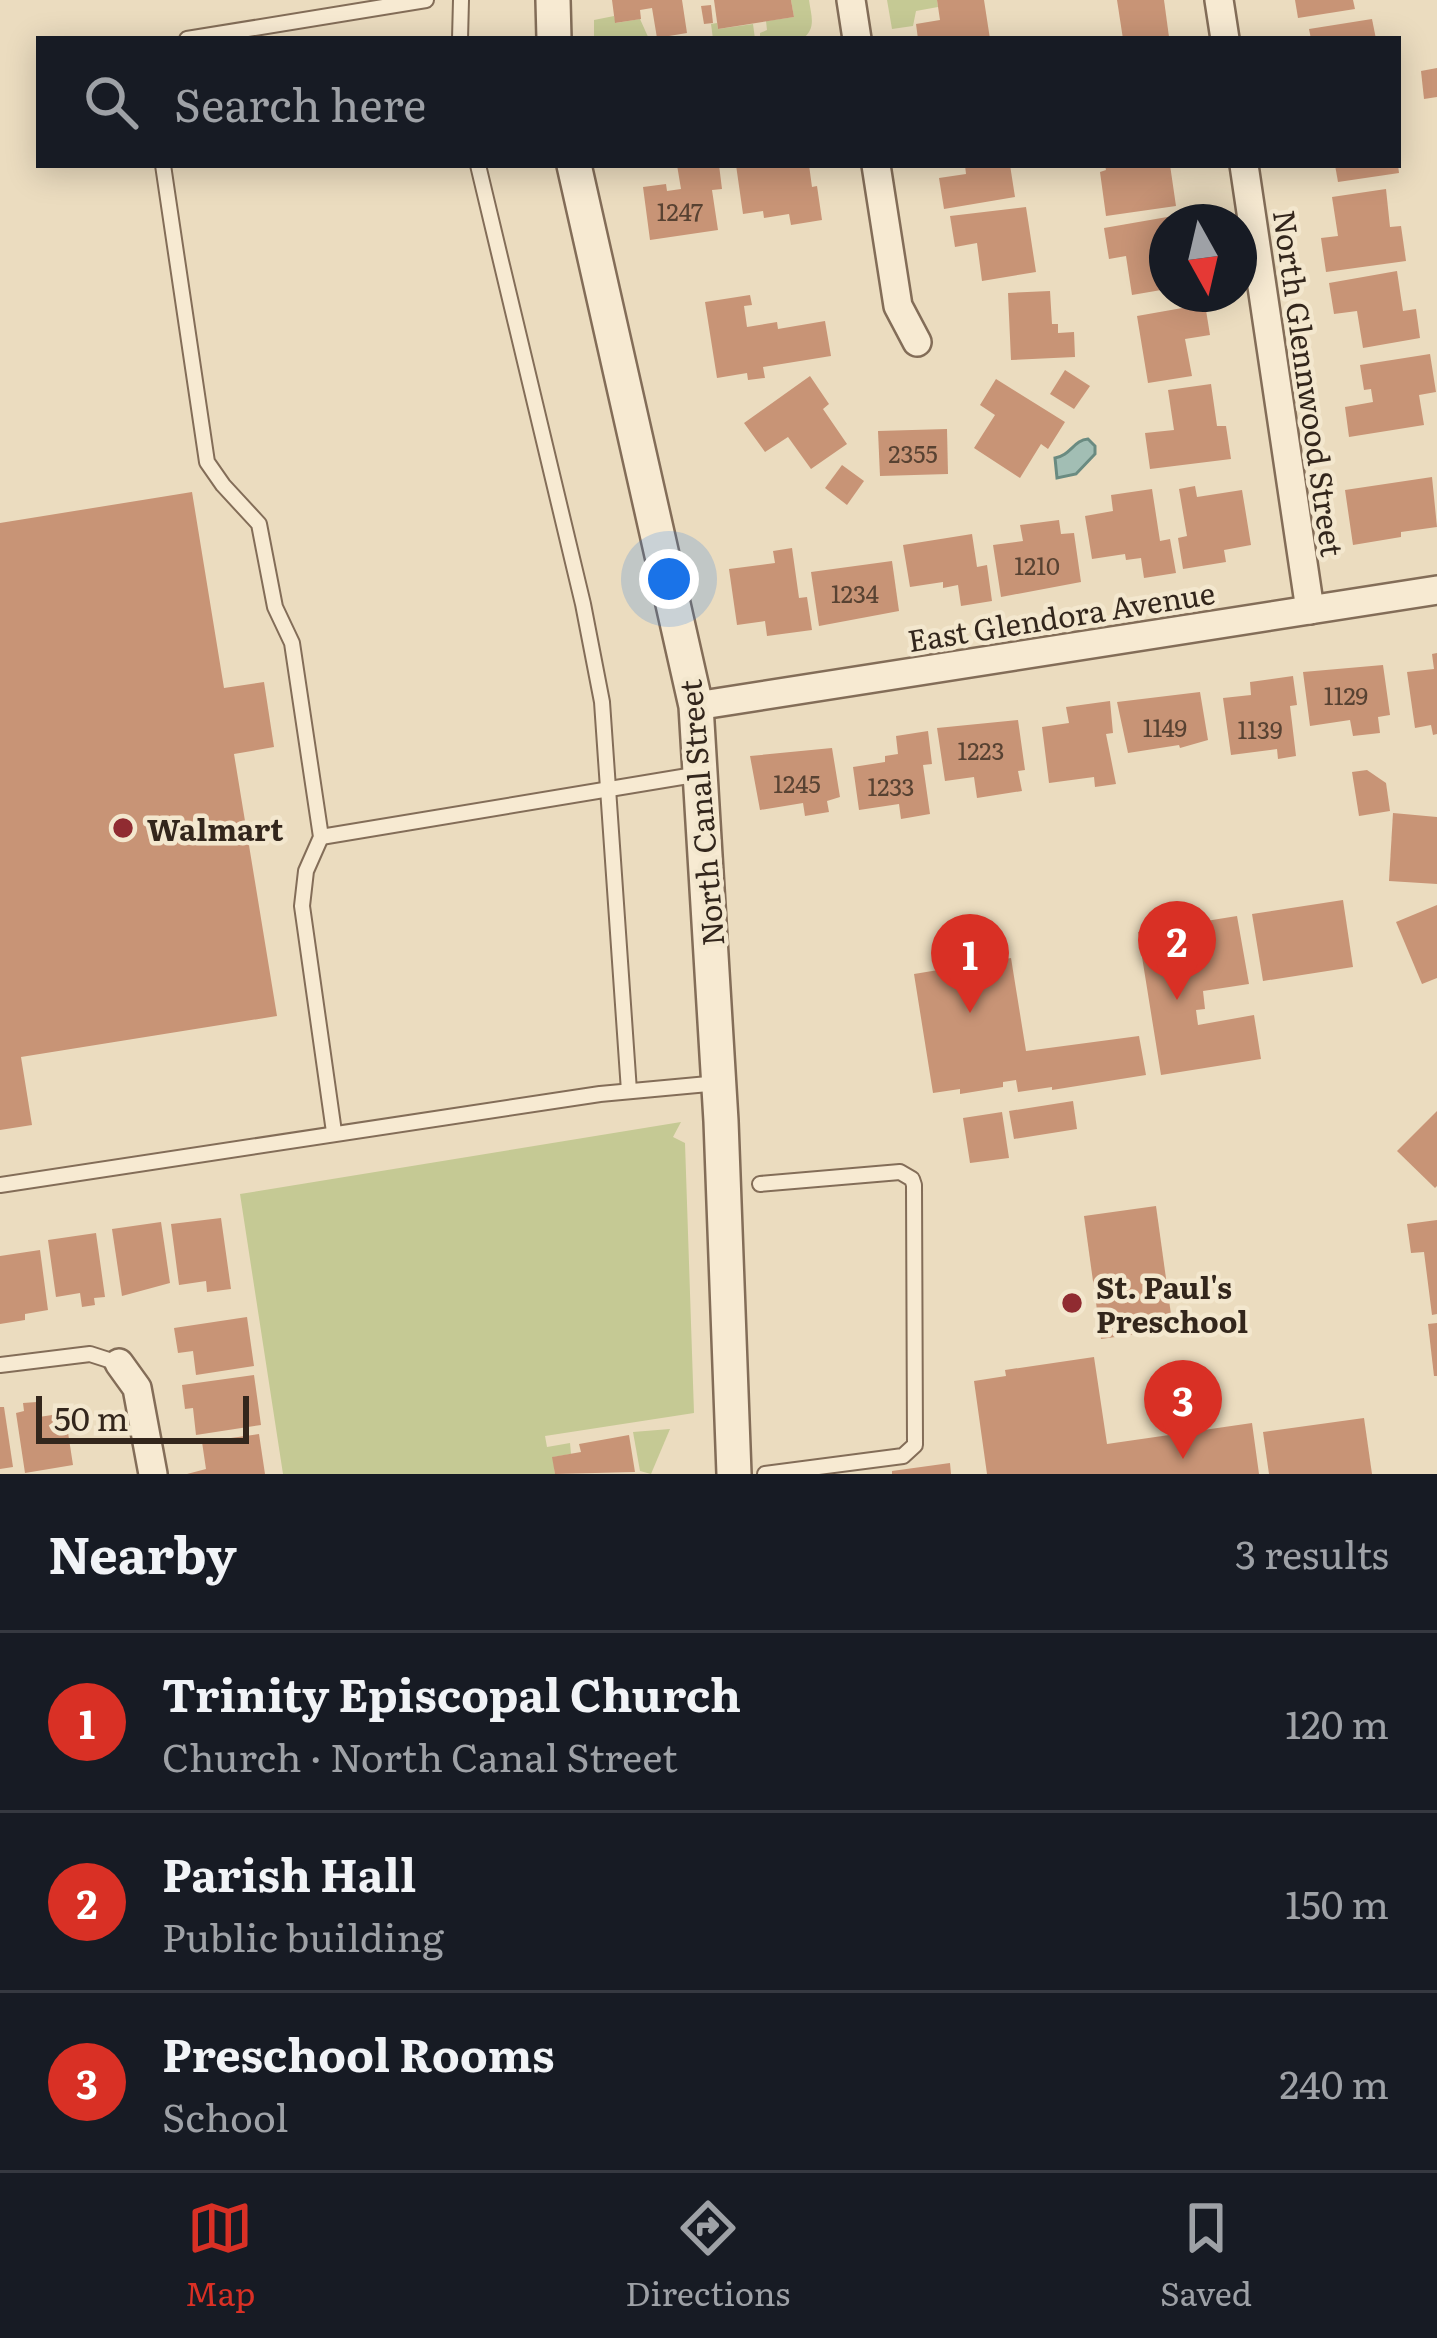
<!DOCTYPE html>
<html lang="en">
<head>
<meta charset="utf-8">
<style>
	:root { --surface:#171b24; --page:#242831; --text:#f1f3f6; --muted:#9ea1a6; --line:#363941; --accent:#d93025 }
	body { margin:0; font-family:Literata,serif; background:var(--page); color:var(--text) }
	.compass { position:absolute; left:1149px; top:204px; width:108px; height:108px; border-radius:50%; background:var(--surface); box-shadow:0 6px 30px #0003; rotate:172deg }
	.scale { position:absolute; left:36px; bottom:30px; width:213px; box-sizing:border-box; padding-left:12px; border:6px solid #33261c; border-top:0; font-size:33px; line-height:42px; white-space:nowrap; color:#33261c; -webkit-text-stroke:9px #f3e7ce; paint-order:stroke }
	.you { position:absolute; left:669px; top:579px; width:42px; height:42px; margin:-30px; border:9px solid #fff; border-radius:50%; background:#1a73e8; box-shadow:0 0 0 18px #1a73e833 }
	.badge { display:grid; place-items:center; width:78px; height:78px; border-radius:50%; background:var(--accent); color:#fff; font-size:39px; font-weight:700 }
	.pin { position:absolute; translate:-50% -99px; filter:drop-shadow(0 3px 6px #0008) }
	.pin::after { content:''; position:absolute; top:63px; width:42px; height:36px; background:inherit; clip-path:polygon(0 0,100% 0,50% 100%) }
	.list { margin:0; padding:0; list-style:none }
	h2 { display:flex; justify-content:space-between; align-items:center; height:156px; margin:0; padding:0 48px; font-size:51px }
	h2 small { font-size:39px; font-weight:400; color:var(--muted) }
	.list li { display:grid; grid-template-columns:78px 1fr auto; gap:36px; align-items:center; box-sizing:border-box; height:180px; padding:0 48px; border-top:3px solid var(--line) }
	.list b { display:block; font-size:45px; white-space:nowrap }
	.list p { margin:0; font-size:39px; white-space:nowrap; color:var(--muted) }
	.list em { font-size:39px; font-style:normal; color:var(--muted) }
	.icon { flex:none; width:66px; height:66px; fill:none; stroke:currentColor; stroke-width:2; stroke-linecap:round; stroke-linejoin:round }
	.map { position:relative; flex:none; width:1437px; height:1474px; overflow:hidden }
	.search { position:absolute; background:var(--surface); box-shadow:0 6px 30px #0003; left:36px; right:36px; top:36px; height:132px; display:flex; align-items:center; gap:30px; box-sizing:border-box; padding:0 42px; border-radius:0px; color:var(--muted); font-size:45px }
	.sheet { height:696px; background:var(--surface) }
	nav { display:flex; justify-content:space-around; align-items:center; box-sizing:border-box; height:168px; border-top:3px solid var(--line); background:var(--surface); font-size:33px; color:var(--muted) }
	nav a { display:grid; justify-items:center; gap:6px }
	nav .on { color:var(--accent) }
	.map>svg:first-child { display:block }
</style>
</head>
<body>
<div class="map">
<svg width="1437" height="1474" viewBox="0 0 1437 1474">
	<rect width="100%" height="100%" fill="#ebdcbf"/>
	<g fill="#c5c994">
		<path d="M791 0H809C811 15 817 29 802 39H760V33L767 30 766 21 794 17Z"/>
		<polygon points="887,0 937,0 938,7 916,11 913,26 892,29"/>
		<polygon points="614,16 616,23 640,19 649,39 594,39 594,20"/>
		<polygon points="717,23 718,29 753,24 755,39 713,39 711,24"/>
		<polygon points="681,1122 673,1137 685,1143 694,1413 545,1436 547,1447 570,1443 571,1454 553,1457 555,1474 283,1474 240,1194"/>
		<polygon points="670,1429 651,1474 640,1471 633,1432"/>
	</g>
	<path fill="#a2beb4" stroke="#6a8b81" stroke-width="3" d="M1088 439 1095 446V454L1076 474 1057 478 1055 458C1070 456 1074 440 1088 439Z"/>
	<g fill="#c89476">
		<polygon points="612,0 682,0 687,33 657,38 652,8 640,10 641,19 615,23"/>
		<polygon points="714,0 791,0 794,17 718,29"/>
		<polygon points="937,0 984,0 990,39 918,39 916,24 940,20"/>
		<polygon points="1117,0 1164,0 1169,37 1123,39"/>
		<polygon points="1295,0 1353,0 1355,9 1298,18"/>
		<polygon points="711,5 713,23 704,24 701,6"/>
		<polygon points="1372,19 1376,39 1311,39 1309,29"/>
		<polygon points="1437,68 1437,97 1424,99 1421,71"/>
		<polygon points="677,165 719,165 722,189 712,190 718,230 650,240 643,187 666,184 667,191 681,189"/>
		<polygon points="736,165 809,165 812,187 817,186 822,220 791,225 789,214 764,218 763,211 743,214"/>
		<polygon points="965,165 1010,165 1015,197 944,209 939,178 966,174"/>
		<polygon points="1105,165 1170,165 1176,206 1106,216 1100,172 1106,170"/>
		<polygon points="1335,165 1398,165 1399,173 1338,182"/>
		<polygon points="1386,189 1390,227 1401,226 1406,261 1326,272 1321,238 1338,236 1332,197"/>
		<polygon points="1026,207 1036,272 982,281 977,243 955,247 950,216"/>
		<polygon points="1173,216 1174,222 1167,222 1167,289 1132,295 1126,256 1109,259 1104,228"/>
		<polygon points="1397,271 1403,311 1416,309 1420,338 1363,348 1357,311 1334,314 1329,283"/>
		<polygon points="1050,291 1052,324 1058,324 1058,333 1074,332 1075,357 1011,360 1008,293"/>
		<polygon points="750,295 752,305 744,306 747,327 777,322 778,329 825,321 831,356 763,367 765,378 748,380 747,373 717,378 705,302"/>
		<polygon points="1205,304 1210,335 1185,339 1192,376 1148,383 1137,316"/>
		<polygon points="1430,354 1436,392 1419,395 1424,425 1349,437 1345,407 1373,402 1371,389 1364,390 1360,365"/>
		<polygon points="1065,370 1090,386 1074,409 1050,394"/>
		<polygon points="810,376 829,404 823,409 847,444 811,469 788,437 765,452 744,423"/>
		<polygon points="996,379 1065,422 1048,449 1041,444 1020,478 974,448 995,415 980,405"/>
		<polygon points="1211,384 1217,426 1226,426 1231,459 1150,469 1145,433 1174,430 1168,390"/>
		<polygon points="947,429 948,474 880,476 878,431"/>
		<polygon points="842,465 864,481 847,505 825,488"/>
		<polygon points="1432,477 1437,527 1401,532 1401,537 1353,545 1345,490"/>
		<polygon points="1195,486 1197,497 1242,490 1251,545 1224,550 1226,562 1183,569 1178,538 1187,536 1179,489"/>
		<polygon points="1152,489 1160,541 1170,539 1176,573 1144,578 1141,558 1126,560 1125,554 1092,559 1085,516 1113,511 1111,495"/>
		<polygon points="192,492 224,688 264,682 274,747 234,754 277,1016 21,1057 32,1125 0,1130 0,523"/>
		<polygon points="1059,520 1061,534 1074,533 1081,582 1001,597 993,545 1023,541 1020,525"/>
		<polygon points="972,534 977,567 987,565 992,601 961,606 958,585 943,588 943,582 910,587 903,545"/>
		<polygon points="792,548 799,598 807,597 812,630 767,636 765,621 737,625 729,569 775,563 773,551"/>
		<polygon points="892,561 899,611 819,626 811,572"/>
		<polygon points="1437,653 1437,734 1433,735 1431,725 1415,728 1407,672 1434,669 1432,654"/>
		<polygon points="1383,665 1390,715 1378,717 1380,733 1353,736 1350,720 1310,726 1303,672"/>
		<polygon points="1293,676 1297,705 1290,706 1296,756 1278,759 1277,749 1231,755 1223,698 1251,695 1250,682"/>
		<polygon points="1200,692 1208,740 1180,748 1179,745 1128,753 1117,702"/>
		<polygon points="1110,701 1113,733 1106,734 1116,784 1095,787 1094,777 1049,783 1042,727 1069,723 1066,707"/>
		<polygon points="1018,720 1025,770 1018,771 1022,791 977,798 974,777 945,781 937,728"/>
		<polygon points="928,731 932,764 923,765 930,814 901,819 899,804 859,810 853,767 885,762 885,756 898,754 896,736"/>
		<polygon points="832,748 840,797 827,801 829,812 805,816 803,803 760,810 750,756"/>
		<polygon points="1367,770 1386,783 1390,811 1359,816 1352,772"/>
		<polygon points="1393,813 1437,817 1437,884 1389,881"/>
		<polygon points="1343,900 1353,967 1263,981 1252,914"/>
		<polygon points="1437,905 1437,978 1422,984 1396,922"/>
		<polygon points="1237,916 1249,984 1203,991 1205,1009 1196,1010 1198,1025 1254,1015 1261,1059 1161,1075 1138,932"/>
		<polygon points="1011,958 1026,1051 1139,1036 1146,1075 1052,1090 1052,1087 1018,1092 1016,1080 1003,1082 1003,1087 960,1094 960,1089 933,1093 914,974"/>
		<polygon points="1073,1101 1077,1129 1014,1139 1009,1111"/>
		<polygon points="1437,1111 1437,1186 1435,1188 1397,1151"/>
		<polygon points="1002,1112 1009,1158 970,1163 963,1118"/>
		<polygon points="1156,1206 1173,1329 1101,1339 1084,1216"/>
		<polygon points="221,1218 231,1289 207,1292 206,1281 179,1285 171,1224"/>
		<polygon points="1437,1220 1437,1314 1432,1315 1424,1252 1411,1253 1407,1224"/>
		<polygon points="161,1222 170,1283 122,1296 112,1229"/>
		<polygon points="96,1233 105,1297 94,1298 95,1305 82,1307 80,1293 56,1297 48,1240"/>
		<polygon points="40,1250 48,1310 25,1314 25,1320 0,1324 0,1256"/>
		<polygon points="247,1317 254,1366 196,1375 193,1351 178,1353 174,1328"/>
		<polygon points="1437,1323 1437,1376 1434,1376 1428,1324"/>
		<polygon points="1094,1357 1107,1444 1252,1423 1259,1474 987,1474 974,1381 1006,1376 1005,1370"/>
		<polygon points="254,1375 261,1425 196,1435 193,1408 185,1409 182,1385"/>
		<polygon points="37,1402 39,1417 65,1413 73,1465 25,1473 16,1413 24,1411 23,1403"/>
		<polygon points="0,1407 4,1407 13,1467 0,1469"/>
		<polygon points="1364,1418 1372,1474 1269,1474 1263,1432"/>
		<polygon points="259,1434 265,1474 187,1474 206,1469 202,1442"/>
		<polygon points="629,1435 635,1472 555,1474 552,1457 581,1452 579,1444"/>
		<polygon points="950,1463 951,1474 892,1474 892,1471"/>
	</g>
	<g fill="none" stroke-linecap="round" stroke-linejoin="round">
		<g stroke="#836d58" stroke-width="18">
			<g id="service">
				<polyline points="187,39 426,0"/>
				<polyline points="460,39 461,0"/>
				<polyline points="163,165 207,462 223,485 259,524 275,607 292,643 321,837 306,871 302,906 334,1132"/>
				<polyline points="478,165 583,604 602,702 629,1091"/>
				<polyline points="321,837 700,774"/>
				<polyline points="760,1184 900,1172 912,1179 914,1185 915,1445 903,1456 765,1474"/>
				<polyline points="0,1185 600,1094 719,1083"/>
				<polyline points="0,1365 90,1354 118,1363"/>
			</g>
		</g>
		<g stroke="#836d58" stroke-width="32">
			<g id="minor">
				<polyline points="851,0 857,39"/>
				<polyline points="1219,0 1225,39"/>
				<polyline points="876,165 898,306 917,342"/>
				<polyline points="1244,165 1310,610"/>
				<polyline points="696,706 1437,590"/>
				<polyline points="119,1363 137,1388 153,1474"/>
			</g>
		</g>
		<g stroke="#836d58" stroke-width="38">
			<g id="tertiary">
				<polyline points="553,0 554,39"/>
				<polyline points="574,165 696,706 721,1121 734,1474"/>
			</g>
		</g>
		<use href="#service" stroke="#f7ead2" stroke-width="14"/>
		<use href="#minor" stroke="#f7ead2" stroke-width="27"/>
		<use href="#tertiary" stroke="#f7ead2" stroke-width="33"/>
	</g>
	<g fill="#902b31" stroke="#f3e7ce" stroke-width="4.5">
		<circle cx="123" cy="828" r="12"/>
		<circle cx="1072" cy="1303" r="12"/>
	</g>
	<g text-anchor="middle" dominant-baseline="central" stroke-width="9" stroke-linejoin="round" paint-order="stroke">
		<g font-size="24" fill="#584232">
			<text x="680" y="210">1247</text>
			<text x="913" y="452">2355</text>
			<text x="1037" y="564">1210</text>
			<text x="855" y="592">1234</text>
			<text x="1346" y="694">1129</text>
			<text x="1165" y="726">1149</text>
			<text x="1260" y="728">1139</text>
			<text x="981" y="749">1223</text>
			<text x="797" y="782">1245</text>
			<text x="891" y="785">1233</text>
		</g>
		<g font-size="30" fill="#33261c" stroke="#f3e7ce">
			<text transform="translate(1310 383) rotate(82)">North Glennwood Street</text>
			<text transform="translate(1061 615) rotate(-9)">East Glendora Avenue</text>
			<text transform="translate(700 813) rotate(-95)">North Canal Street</text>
		</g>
		<g font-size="30" font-weight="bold" fill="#33261c" stroke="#f3e7ce" text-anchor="start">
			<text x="147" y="828">Walmart</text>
			<text x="1096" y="1286">St. Paul's<tspan x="1096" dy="34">Preschool</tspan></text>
		</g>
	</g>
</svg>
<svg class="compass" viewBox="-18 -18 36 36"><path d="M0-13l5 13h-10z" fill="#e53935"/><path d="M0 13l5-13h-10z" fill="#9ea1a6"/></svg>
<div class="scale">50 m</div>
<div class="you"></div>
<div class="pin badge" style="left:970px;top:1013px">1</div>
<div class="pin badge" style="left:1177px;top:1000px">2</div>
<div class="pin badge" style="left:1183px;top:1459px">3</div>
<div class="search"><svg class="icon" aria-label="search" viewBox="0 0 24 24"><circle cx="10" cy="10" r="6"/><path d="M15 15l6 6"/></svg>Search here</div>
</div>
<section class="sheet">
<h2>Nearby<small>3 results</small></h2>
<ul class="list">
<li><span class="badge">1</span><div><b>Trinity Episcopal Church</b><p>Church · North Canal Street</p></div><em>120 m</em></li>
<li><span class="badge">2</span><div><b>Parish Hall</b><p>Public building</p></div><em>150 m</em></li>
<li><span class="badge">3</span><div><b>Preschool Rooms</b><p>School</p></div><em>240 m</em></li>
</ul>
</section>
<nav>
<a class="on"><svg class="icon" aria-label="map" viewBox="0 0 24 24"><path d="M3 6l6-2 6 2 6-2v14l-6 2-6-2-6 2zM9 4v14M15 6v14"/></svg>Map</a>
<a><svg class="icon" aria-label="directions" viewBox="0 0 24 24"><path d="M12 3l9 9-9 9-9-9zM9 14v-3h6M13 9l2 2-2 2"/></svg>Directions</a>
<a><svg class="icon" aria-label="saved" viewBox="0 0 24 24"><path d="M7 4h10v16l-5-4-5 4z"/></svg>Saved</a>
</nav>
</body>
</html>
